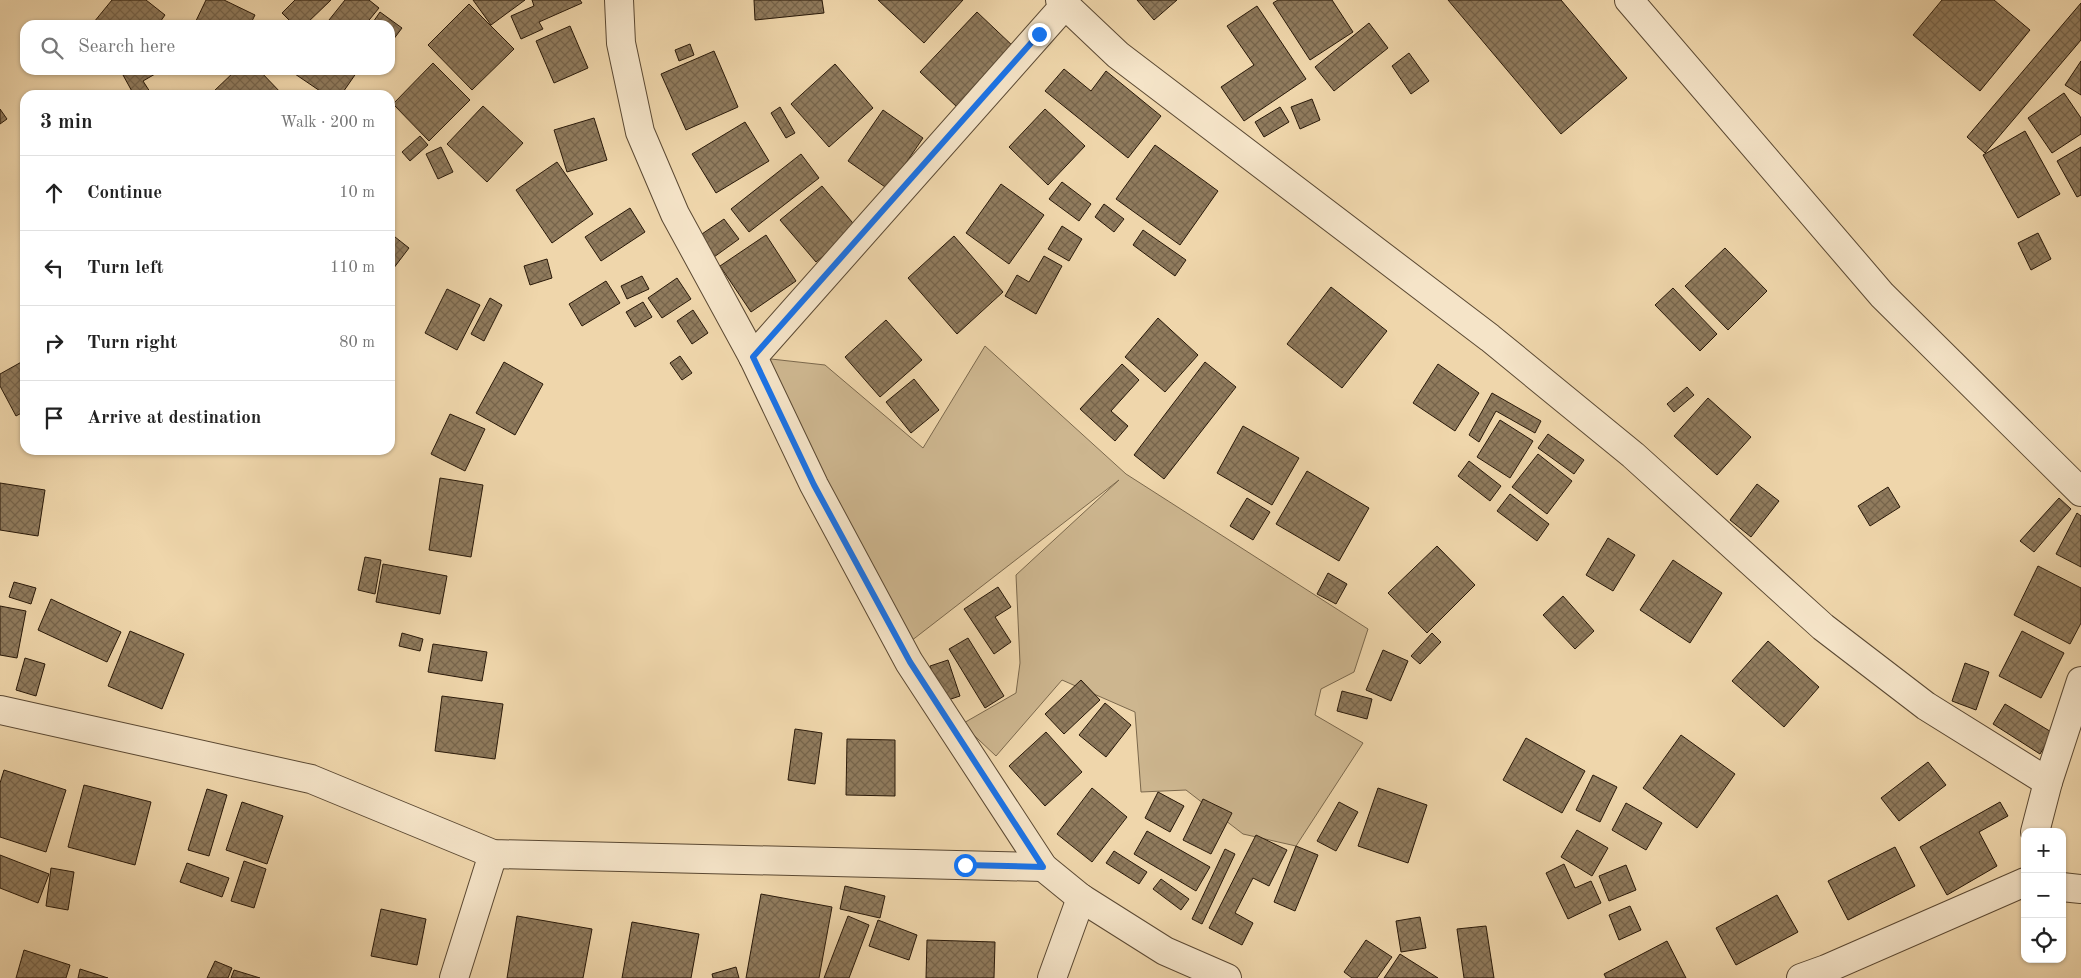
<!DOCTYPE html>
<html lang="en">
<head>
<meta charset="utf-8">
<style>
	:root { --surface:#fff; --page:#f6f6f6; --text:#222; --muted:#767676; --line:#e0e0e0 }
	body { margin:0; font-family:"Old Standard TT",serif; background:var(--page); color:var(--text) }
	.controls { position:absolute; right:15px; bottom:15px; display:grid; overflow:hidden; border-radius:10px; box-shadow:0 1px 4px #0004 }
	.controls button { width:45px; height:45px; display:grid; place-items:center; padding:0; border:0; border-bottom:1px solid var(--line); background:var(--surface); color:var(--text); font:25px sans-serif }
	.stop { position:absolute; width:15px; height:15px; margin:-11px; border:4px solid #1a73e8; border-radius:50%; background:#fff }
	.stop.end { background:#1a73e8; border-color:#fff; box-shadow:0 1px 5px #0008 }
	.list { margin:0; padding:0; list-style:none }
	h2 { display:flex; justify-content:space-between; align-items:center; height:65px; margin:0; padding:0 20px; font-size:21px }
	h2 small { font-size:16px; font-weight:400; color:var(--muted) }
	.list li { display:grid; grid-template-columns:32px 1fr auto; gap:15px; align-items:center; box-sizing:border-box; height:75px; padding:0 20px; border-top:1px solid var(--line) }
	.list b { display:block; font-size:19px; white-space:nowrap }
	.list em { font-size:16px; font-style:normal; color:var(--muted) }
	.icon { flex:none; width:28px; height:28px; fill:none; stroke:currentColor; stroke-width:2; stroke-linecap:round; stroke-linejoin:round }
	.map { position:relative; flex:none; width:2081px; height:978px; overflow:hidden }
	.search { position:absolute; background:var(--surface); box-shadow:0 1px 4px #0004; left:20px; top:20px; width:375px; height:55px; display:flex; align-items:center; gap:12px; box-sizing:border-box; padding:0 18px; border-radius:15px; color:var(--muted); font-size:19px }
	.panel { position:absolute; background:var(--surface); box-shadow:0 1px 4px #0004; left:20px; top:90px; width:375px; height:365px; border-radius:15px }
	.map>svg:first-child { display:block }
</style>
</head>
<body>
<div class="map">
<svg width="2081" height="978" viewBox="0 0 2081 978">
	<defs>
		<pattern id="building-cross-hatch" width="8" height="8" patternUnits="userSpaceOnUse" patternTransform="scale(1.25)"><rect width="8" height="8" fill="#907b5d"/><path d="M0 0l8 8M0 8l8-8" fill="none" stroke="#76644b"/></pattern>
	</defs>
	<rect width="100%" height="100%" fill="#efd6ab"/>
	<filter id="stains"><feTurbulence type="fractalNoise" baseFrequency=".004" numOctaves="4"/><feColorMatrix values="0 0 0 0 .2 0 0 0 0 .09 0 0 0 0 .02 0 0 0 .5 -.17"/></filter>
	<radialGradient id="worn" r=".72"><stop offset=".6" stop-color="#630" stop-opacity="0"/><stop offset="1" stop-color="#630" stop-opacity=".3"/></radialGradient>
	<polygon fill="#cdb68f" stroke="#7b684c" points="985,346 1126,474 1368,629 1354,672 1321,689 1315,715 1363,743 1296,846 1243,834 1186,790 1141,792 1135,712 1062,680 996,756 962,724 1016,693 1020,663 1016,575 1119,480 902,648 753,357 825,365 923,448"/>
	<g fill="url(#building-cross-hatch)" stroke="#291909">
		<polygon points="112,0 146,0 165,15 158,25 98,25 94,22"/>
		<polygon points="206,0 224,0 255,15 250,25 194,25"/>
		<polygon points="295,0 331,0 305,25 294,25 282,13"/>
		<polygon points="345,0 369,0 379,8 365,25 325,25"/>
		<polygon points="473,0 525,0 491,25"/>
		<polygon points="532,0 580,0 582,3 539,22 543,29 521,39 511,16 534,6"/>
		<polygon points="754,0 822,0 824,13 755,20"/>
		<polygon points="878,0 963,0 924,43"/>
		<polygon points="1137,0 1177,0 1154,20"/>
		<polygon points="1278,0 1332,0 1353,32 1310,60 1273,3"/>
		<polygon points="1448,0 1561,0 1627,78 1561,134"/>
		<polygon points="1942,0 1994,0 2030,30 1980,91 1913,35"/>
		<polygon points="2081,3 2081,40 1985,153 1967,137"/>
		<polygon points="469,4 514,49 472,90 428,45"/>
		<polygon points="1257,6 1306,79 1244,121 1221,87 1254,65 1227,26"/>
		<polygon points="380,12 402,28 390,44 390,25 371,25"/>
		<polygon points="977,12 1015,48 958,108 920,72"/>
		<polygon points="1369,23 1388,48 1334,91 1315,67"/>
		<polygon points="570,26 588,68 554,83 536,41"/>
		<polygon points="690,44 694,55 679,61 675,50"/>
		<polygon points="714,51 738,107 686,130 661,74"/>
		<polygon points="1409,53 1429,81 1411,94 1392,66"/>
		<polygon points="2081,61 2081,95 2065,85"/>
		<polygon points="433,63 470,100 429,141 393,104"/>
		<polygon points="835,64 873,108 829,147 791,104"/>
		<polygon points="1064,69 1091,91 1106,71 1161,116 1128,158 1045,91"/>
		<polygon points="131,70 162,70 143,81 152,95 134,95 123,75"/>
		<polygon points="236,70 259,70 283,95 216,95 213,92"/>
		<polygon points="298,70 354,70 357,72 341,95 326,95 295,74"/>
		<polygon points="2064,93 2081,118 2081,134 2052,153 2028,118"/>
		<polygon points="1312,99 1320,120 1300,129 1291,107"/>
		<polygon points="483,106 523,143 487,182 447,144"/>
		<polygon points="780,107 795,133 786,138 771,113"/>
		<polygon points="1280,107 1289,122 1264,137 1255,122"/>
		<polygon points="0,109 7,119 0,124"/>
		<polygon points="1045,109 1085,146 1048,185 1009,147"/>
		<polygon points="883,110 923,138 888,189 848,161"/>
		<polygon points="594,118 607,160 567,172 554,130"/>
		<polygon points="745,122 769,161 716,193 692,154"/>
		<polygon points="2025,131 2060,194 2018,218 1983,155"/>
		<polygon points="420,136 428,145 410,161 402,152"/>
		<polygon points="1155,145 1218,191 1180,245 1116,199"/>
		<polygon points="441,147 453,172 438,179 426,154"/>
		<polygon points="2081,147 2081,195 2077,197 2057,161"/>
		<polygon points="801,154 819,178 749,232 731,209"/>
		<polygon points="557,162 593,214 552,243 516,190"/>
		<polygon points="1062,182 1091,204 1079,221 1049,199"/>
		<polygon points="1001,184 1044,215 1009,264 966,233"/>
		<polygon points="822,186 857,228 816,262 780,220"/>
		<polygon points="1104,204 1124,219 1114,232 1095,217"/>
		<polygon points="630,208 645,232 601,261 585,237"/>
		<polygon points="724,219 739,239 714,257 699,236"/>
		<polygon points="1062,226 1082,239 1069,261 1048,249"/>
		<polygon points="1143,230 1186,260 1175,276 1133,245"/>
		<polygon points="390,233 409,248 390,273"/>
		<polygon points="2038,233 2051,259 2031,270 2018,243"/>
		<polygon points="766,235 796,281 751,312 720,266"/>
		<polygon points="954,236 1003,292 957,334 908,278"/>
		<polygon points="1725,248 1767,291 1728,330 1685,286"/>
		<polygon points="1044,256 1062,266 1036,314 1005,296 1017,275 1029,282"/>
		<polygon points="547,259 552,278 530,285 524,266"/>
		<polygon points="642,276 649,289 627,299 621,286"/>
		<polygon points="677,278 691,299 662,318 648,298"/>
		<polygon points="606,281 620,303 582,326 569,304"/>
		<polygon points="1331,287 1387,331 1342,388 1287,344"/>
		<polygon points="1673,288 1717,334 1700,351 1655,305"/>
		<polygon points="447,289 480,305 457,350 425,333"/>
		<polygon points="490,298 502,305 484,341 471,334"/>
		<polygon points="643,302 652,317 635,327 626,312"/>
		<polygon points="693,310 708,333 692,344 677,321"/>
		<polygon points="1158,318 1198,355 1165,392 1125,357"/>
		<polygon points="886,320 922,360 880,397 845,357"/>
		<polygon points="680,356 692,373 682,380 670,363"/>
		<polygon points="25,360 25,411 16,416 0,386 0,374"/>
		<polygon points="504,362 543,384 515,435 476,413"/>
		<polygon points="1205,362 1236,387 1164,479 1134,455"/>
		<polygon points="1122,364 1139,380 1111,411 1128,426 1115,441 1080,409"/>
		<polygon points="1438,364 1479,393 1455,431 1413,403"/>
		<polygon points="914,379 939,410 911,433 886,402"/>
		<polygon points="1687,387 1694,395 1674,412 1667,404"/>
		<polygon points="1492,393 1541,421 1535,433 1496,411 1479,442 1469,435"/>
		<polygon points="1708,398 1751,437 1717,475 1674,436"/>
		<polygon points="450,414 485,429 465,471 431,454"/>
		<polygon points="1500,420 1533,441 1510,478 1477,457"/>
		<polygon points="1243,426 1299,458 1272,505 1217,473"/>
		<polygon points="1548,434 1584,460 1574,474 1538,448"/>
		<polygon points="1538,454 1572,481 1547,514 1512,487"/>
		<polygon points="1469,461 1501,486 1490,501 1458,476"/>
		<polygon points="1307,471 1369,508 1339,561 1276,524"/>
		<polygon points="440,478 483,485 471,557 429,550"/>
		<polygon points="0,483 45,490 38,536 0,530"/>
		<polygon points="1757,484 1779,501 1751,537 1730,520"/>
		<polygon points="1888,487 1900,507 1870,526 1858,506"/>
		<polygon points="1510,494 1549,524 1537,541 1497,511"/>
		<polygon points="1247,498 1270,512 1253,540 1230,526"/>
		<polygon points="2059,498 2071,509 2034,552 2020,541"/>
		<polygon points="2077,513 2081,516 2081,567 2056,554"/>
		<polygon points="1608,538 1635,555 1613,591 1586,575"/>
		<polygon points="1437,546 1475,585 1427,633 1388,593"/>
		<polygon points="365,557 381,560 375,594 358,590"/>
		<polygon points="1673,560 1722,593 1690,643 1640,610"/>
		<polygon points="383,564 447,576 440,614 376,602"/>
		<polygon points="2038,566 2081,588 2081,623 2070,644 2014,615"/>
		<polygon points="1328,573 1347,584 1336,604 1317,594"/>
		<polygon points="14,582 36,588 31,604 9,597"/>
		<polygon points="998,587 1011,607 995,617 1011,642 994,654 964,609"/>
		<polygon points="1563,596 1594,631 1575,649 1543,615"/>
		<polygon points="51,599 121,632 107,662 38,630"/>
		<polygon points="0,606 26,611 17,658 0,655"/>
		<polygon points="130,631 184,654 162,709 108,686"/>
		<polygon points="2022,631 2064,653 2041,698 1999,676"/>
		<polygon points="402,633 423,639 420,651 399,646"/>
		<polygon points="1432,633 1441,642 1420,664 1411,656"/>
		<polygon points="968,638 1004,696 985,708 949,649"/>
		<polygon points="1768,641 1819,687 1784,727 1732,681"/>
		<polygon points="433,644 487,652 482,681 428,672"/>
		<polygon points="1383,650 1408,661 1391,701 1366,690"/>
		<polygon points="25,658 45,664 36,696 16,690"/>
		<polygon points="948,660 960,696 942,702 930,666"/>
		<polygon points="1965,663 1989,672 1976,710 1952,701"/>
		<polygon points="1081,680 1100,700 1064,734 1045,714"/>
		<polygon points="1342,691 1372,699 1367,719 1337,711"/>
		<polygon points="442,696 503,704 495,759 435,751"/>
		<polygon points="1105,703 1131,725 1106,757 1079,735"/>
		<polygon points="2005,704 2053,733 2040,754 1993,724"/>
		<polygon points="795,729 822,733 815,784 788,780"/>
		<polygon points="1046,732 1082,772 1045,806 1009,766"/>
		<polygon points="1681,735 1735,774 1697,828 1643,788"/>
		<polygon points="1526,738 1585,771 1562,813 1503,780"/>
		<polygon points="847,739 895,740 895,796 846,795"/>
		<polygon points="1928,762 1946,785 1899,821 1881,798"/>
		<polygon points="4,770 66,790 46,852 0,837 0,783"/>
		<polygon points="1593,775 1617,787 1600,822 1576,810"/>
		<polygon points="84,785 151,802 135,865 68,847"/>
		<polygon points="1092,788 1127,817 1092,862 1057,834"/>
		<polygon points="1378,788 1427,805 1408,863 1358,846"/>
		<polygon points="207,789 227,795 209,856 188,850"/>
		<polygon points="1158,792 1184,806 1170,832 1145,818"/>
		<polygon points="1203,799 1232,813 1211,854 1183,840"/>
		<polygon points="242,802 283,816 267,864 226,850"/>
		<polygon points="1339,802 1358,812 1336,851 1317,841"/>
		<polygon points="2000,802 2008,816 1979,832 1997,866 1947,895 1920,847"/>
		<polygon points="1626,803 1662,823 1646,850 1612,830"/>
		<polygon points="1577,830 1608,848 1592,876 1561,857"/>
		<polygon points="1147,831 1210,867 1196,891 1134,854"/>
		<polygon points="1256,835 1287,850 1269,886 1253,878 1235,913 1253,923 1242,945 1209,928"/>
		<polygon points="1296,846 1318,855 1295,911 1274,902"/>
		<polygon points="1895,847 1915,886 1848,920 1828,881"/>
		<polygon points="1225,849 1235,854 1202,924 1192,919"/>
		<polygon points="1114,851 1147,872 1139,884 1106,863"/>
		<polygon points="0,855 49,874 38,903 0,888"/>
		<polygon points="244,861 266,869 254,908 231,901"/>
		<polygon points="187,863 229,878 222,897 180,882"/>
		<polygon points="1564,864 1575,888 1591,881 1601,903 1568,919 1546,873"/>
		<polygon points="1626,865 1636,890 1609,901 1599,876"/>
		<polygon points="51,868 74,872 68,910 46,906"/>
		<polygon points="1161,879 1189,899 1181,910 1153,889"/>
		<polygon points="845,886 885,896 880,918 840,909"/>
		<polygon points="761,894 832,907 819,978 746,978"/>
		<polygon points="1777,895 1798,932 1736,965 1716,928"/>
		<polygon points="1630,906 1641,930 1619,940 1609,915"/>
		<polygon points="381,909 426,919 417,965 371,956"/>
		<polygon points="517,916 592,929 583,978 507,978"/>
		<polygon points="848,916 869,925 849,978 824,978"/>
		<polygon points="1420,917 1426,948 1401,952 1396,921"/>
		<polygon points="878,920 917,935 909,960 869,946"/>
		<polygon points="632,922 699,934 691,978 622,978"/>
		<polygon points="1486,926 1494,978 1464,978 1457,929"/>
		<polygon points="927,940 995,942 994,978 926,978"/>
		<polygon points="1366,940 1392,957 1377,978 1352,978 1344,972"/>
		<polygon points="1667,941 1686,978 1606,978 1604,974"/>
		<polygon points="24,950 70,965 66,978 16,978"/>
		<polygon points="1400,954 1438,978 1384,978"/>
		<polygon points="215,961 232,968 228,978 207,978"/>
		<polygon points="736,967 739,978 713,978 712,974"/>
		<polygon points="80,969 108,978 78,978"/>
		<polygon points="234,970 260,978 231,978"/>
	</g>
	<g fill="none" stroke-linecap="round" stroke-linejoin="round">
		<g stroke="#5a4832" stroke-width="30">
			<g id="minor">
				<polyline points="619,0 621,43 640,132 675,214 753,357 814,485 909,662 1043,867 1081,898 1165,951 1227,978"/>
				<polyline points="1060,0 1118,55 1490,338 1633,455 1823,627 1926,706 2048,782"/>
				<polyline points="1629,0 1882,295 2081,492"/>
				<polyline points="753,357 1065,5"/>
				<polyline points="0,710 311,779 493,854 1043,867"/>
				<polyline points="2035,832 2048,782 2081,681"/>
				<polyline points="2062,887 2081,889"/>
				<polyline points="454,978 493,854"/>
				<polyline points="1052,978 1081,898"/>
				<polyline points="1801,978 1826,969 2025,882"/>
			</g>
		</g>
		<use href="#minor" stroke="#f5e4c8" stroke-width="28"/>
	</g>
	<g fill="none" stroke-linecap="round" stroke-linejoin="round">
		<polyline stroke="#1a73e8" stroke-width="6" points="965,865 1043,867 910,662 814,485 753,357 1039,34"/>
	</g>
	<rect width="100%" height="100%" filter="url(#stains)"/>
	<rect width="100%" height="100%" fill="url(#worn)"/>
</svg>
<div class="controls">
<button>+</button>
<button>−</button>
<button><svg class="icon" aria-label="locate" viewBox="0 0 24 24"><circle cx="12" cy="12" r="6"/><path d="M12 2v4M12 18v4M2 12h4M18 12h4"/></svg></button>
</div>
<div class="stop" style="left:965px;top:865px"></div>
<div class="stop end" style="left:1039px;top:34px"></div>
<div class="search"><svg class="icon" aria-label="search" viewBox="0 0 24 24"><circle cx="10" cy="10" r="6"/><path d="M15 15l6 6"/></svg>Search here</div>
<section class="panel">
<h2>3 min<small>Walk · 200 m</small></h2>
<ul class="list">
<li><svg class="icon" aria-label="ahead" viewBox="0 0 24 24"><path d="M12 20V5M6 11l6-6 6 6"/></svg><div><b>Continue</b></div><em>10 m</em></li>
<li><svg class="icon" aria-label="left" viewBox="0 0 24 24"><path d="M17 20v-9H6M10 6l-5 5 5 5"/></svg><div><b>Turn left</b></div><em>110 m</em></li>
<li><svg class="icon" aria-label="right" viewBox="0 0 24 24"><path d="M7 20v-9h11M14 6l5 5-5 5"/></svg><div><b>Turn right</b></div><em>80 m</em></li>
<li><svg class="icon" aria-label="arrive" viewBox="0 0 24 24"><path d="M6 21V4h12l-3 4 3 4H6"/></svg><div><b>Arrive at destination</b></div></li>
</ul>
</section>
</div>
</body>
</html>
